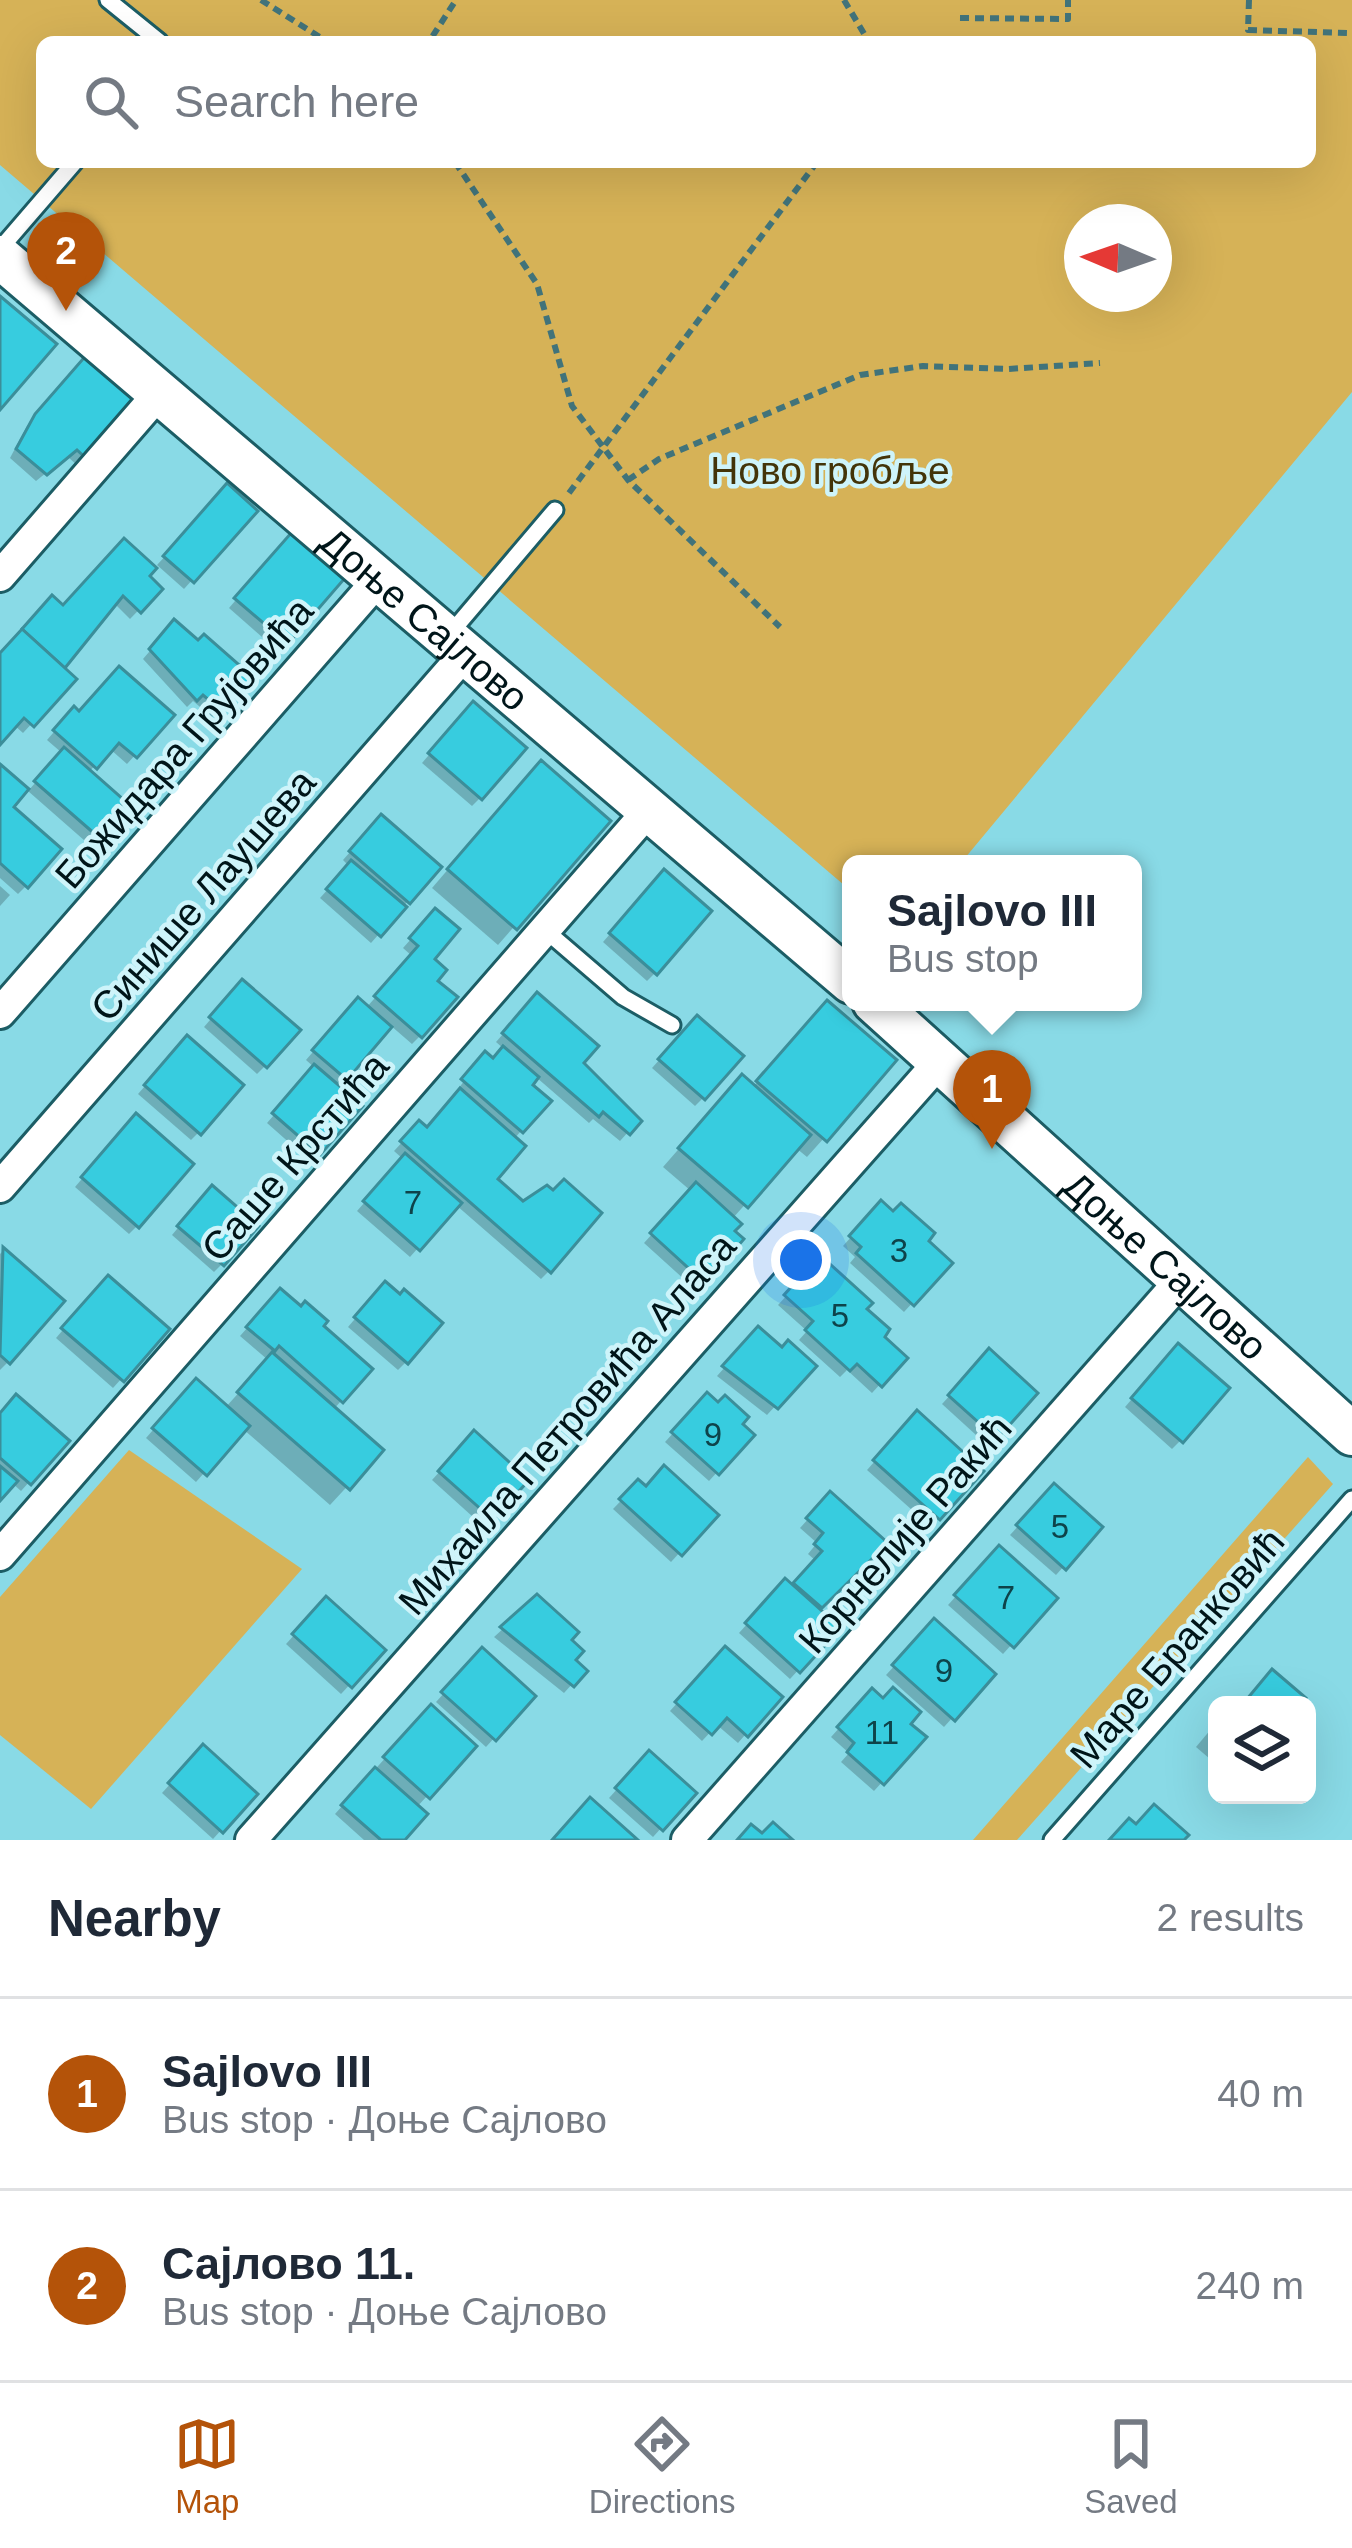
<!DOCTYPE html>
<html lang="en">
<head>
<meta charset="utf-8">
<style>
	:root { --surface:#fff; --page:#f6f6f7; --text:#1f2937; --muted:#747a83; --line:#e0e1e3; --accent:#b45309 }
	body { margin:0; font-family:Arial,sans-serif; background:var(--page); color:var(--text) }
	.controls { position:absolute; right:36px; bottom:36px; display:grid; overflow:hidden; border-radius:18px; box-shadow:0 12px 48px #0002 }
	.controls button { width:108px; height:108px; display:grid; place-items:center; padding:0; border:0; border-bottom:3px solid var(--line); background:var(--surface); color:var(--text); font:60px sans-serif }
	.compass { position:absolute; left:1064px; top:204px; width:108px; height:108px; border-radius:50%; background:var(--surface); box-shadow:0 12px 48px #0002; rotate:272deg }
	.you { position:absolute; left:801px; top:1260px; width:42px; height:42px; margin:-30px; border:9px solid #fff; border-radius:50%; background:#1a73e8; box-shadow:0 0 0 18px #1a73e833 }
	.badge { display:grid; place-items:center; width:78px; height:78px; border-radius:50%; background:var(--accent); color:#fff; font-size:39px; font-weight:700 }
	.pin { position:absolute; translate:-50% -99px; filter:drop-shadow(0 3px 6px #0008) }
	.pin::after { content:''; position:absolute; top:63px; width:42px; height:36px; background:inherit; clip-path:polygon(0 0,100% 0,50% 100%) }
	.popup { position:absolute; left:842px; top:855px; width:300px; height:156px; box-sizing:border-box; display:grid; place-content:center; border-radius:18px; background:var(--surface); filter:drop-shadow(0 3px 9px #0005); font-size:39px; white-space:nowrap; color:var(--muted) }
	.popup b { font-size:45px; color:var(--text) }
	.popup::after { content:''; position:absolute; left:50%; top:100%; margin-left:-24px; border:24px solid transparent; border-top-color:var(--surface) }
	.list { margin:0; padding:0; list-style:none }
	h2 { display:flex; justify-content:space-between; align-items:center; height:156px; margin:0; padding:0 48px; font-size:51px }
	h2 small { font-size:39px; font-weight:400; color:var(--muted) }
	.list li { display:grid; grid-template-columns:78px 1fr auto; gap:36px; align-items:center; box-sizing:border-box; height:192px; padding:0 48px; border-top:3px solid var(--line) }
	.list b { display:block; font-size:45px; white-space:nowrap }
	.list p { margin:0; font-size:39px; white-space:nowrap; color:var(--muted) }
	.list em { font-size:39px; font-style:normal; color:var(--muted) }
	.icon { flex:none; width:66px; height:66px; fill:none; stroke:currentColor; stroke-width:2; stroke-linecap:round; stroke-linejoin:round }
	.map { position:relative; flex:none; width:1352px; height:1840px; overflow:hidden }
	.search { position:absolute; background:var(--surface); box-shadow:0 12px 48px #0002; left:36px; right:36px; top:36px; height:132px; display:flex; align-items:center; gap:30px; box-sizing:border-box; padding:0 42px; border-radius:18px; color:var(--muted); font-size:45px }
	.sheet { height:540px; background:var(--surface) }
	nav { display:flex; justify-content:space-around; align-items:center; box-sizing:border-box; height:168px; border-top:3px solid var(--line); background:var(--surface); font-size:33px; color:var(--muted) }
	nav a { display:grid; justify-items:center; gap:6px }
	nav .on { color:var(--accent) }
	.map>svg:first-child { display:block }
</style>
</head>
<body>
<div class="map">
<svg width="1352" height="1840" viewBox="0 0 1352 1840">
	<rect width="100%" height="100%" fill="#89dae6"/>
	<g fill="#d6b257" fill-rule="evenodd">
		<path d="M0 0H1352V392L960 864H851V891L0 165ZM42 42H1310V162H42ZM1082 222H1154V294H1082Z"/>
		<polygon points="129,1450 302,1569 91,1809 0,1735 0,1597"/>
		<polygon points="1308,1457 1333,1484 1017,1840 973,1840"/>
	</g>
	<g fill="#0003">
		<polygon points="82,364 140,399 79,467 67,456 36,481 10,458 27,426"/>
		<polygon points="228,488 254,511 184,589 157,565"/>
		<polygon points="284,544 341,579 277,650 229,608"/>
		<polygon points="145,576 159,589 130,619 114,603 61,669 73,679 23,733 14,725 0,740 0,652 52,599 63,609"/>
		<polygon points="167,631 248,677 212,717 193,701 187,707 143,659"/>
		<polygon points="465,713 480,798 472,806 422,763"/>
		<polygon points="79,715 171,715 127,764 110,749 88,773 121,802 85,841 28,791 62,753 47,740 66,718"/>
		<polygon points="0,768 26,886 18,894 0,878"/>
		<polygon points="524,781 607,821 498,945 432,888"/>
		<polygon points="373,826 438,867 371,943 320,898 349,866 343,860"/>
		<polygon points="656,881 655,973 647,981 603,942"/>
		<polygon points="0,886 10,895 0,906"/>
		<polygon points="428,920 434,981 420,1036 412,1044 390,1025 335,1087 318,1153 310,1161 267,1123 315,1068 306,1060 350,1009 366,1008 412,956 403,948"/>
		<polygon points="234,992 265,1066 257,1074 204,1027"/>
		<polygon points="529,1004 638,1121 620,1141 593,1119 589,1123 536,1077 529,1085 547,1101 514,1139 494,1179 549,1271 541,1279 456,1205 410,1257 357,1211 403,1159 394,1151 419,1124 427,1130 477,1064 492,1061 504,1049 496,1042"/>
		<polygon points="810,1021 893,1061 807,1157 796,1148 732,1219 731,1232 740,1240 701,1281 693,1274 686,1281 644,1243 691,1191 663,1167 725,1096 752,1088"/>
		<polygon points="689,1027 703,1098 695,1106 652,1068"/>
		<polygon points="179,1047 199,1132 191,1140 138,1094"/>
		<polygon points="128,1125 137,1226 129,1234 75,1187"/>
		<polygon points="204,1197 222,1264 214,1272 172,1235"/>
		<polygon points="881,1204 949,1263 904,1312 850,1263 855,1257 843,1246"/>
		<polygon points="3,1251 8,1362 0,1370 0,1254"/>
		<polygon points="820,1259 904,1358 872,1393 847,1370 840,1377 799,1340 807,1331 778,1305"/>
		<polygon points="100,1287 166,1329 113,1388 56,1338"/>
		<polygon points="377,1293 406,1362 398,1370 348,1327"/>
		<polygon points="272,1300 320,1327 341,1401 333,1410 380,1451 330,1505 243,1429 196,1482 146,1438 188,1390 225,1408 268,1360 240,1336"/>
		<polygon points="758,1330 782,1350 812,1366 767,1415 717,1376"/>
		<polygon points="989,1353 1034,1393 987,1445 942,1404"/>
		<polygon points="1170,1355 1180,1441 1172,1449 1125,1407"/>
		<polygon points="707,1396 751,1435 709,1481 665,1442"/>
		<polygon points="917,1414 980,1471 930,1526 867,1470"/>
		<polygon points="0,1416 66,1441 21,1491 12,1483 0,1496"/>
		<polygon points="474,1434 525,1480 483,1526 432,1480"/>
		<polygon points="638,1483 714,1515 671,1562 613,1509"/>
		<polygon points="1054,1487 1099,1527 1056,1575 1010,1535"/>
		<polygon points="830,1495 883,1543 817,1610 837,1628 790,1679 739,1633 785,1582 792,1588 816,1561 808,1554 817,1543 800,1528"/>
		<polygon points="999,1549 1054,1598 1003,1654 948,1605"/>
		<polygon points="537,1598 567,1641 572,1660 584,1671 564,1693 494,1637"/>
		<polygon points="326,1600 382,1650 341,1694 286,1644"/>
		<polygon points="934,1623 992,1674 944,1727 886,1675"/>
		<polygon points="725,1650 778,1697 738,1743 717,1725 702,1741 670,1711"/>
		<polygon points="482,1651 532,1696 486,1747 436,1702"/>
		<polygon points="872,1692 922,1738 874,1791 841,1762 849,1753 831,1737"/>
		<polygon points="423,1716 473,1746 416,1808 401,1840 364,1840 335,1814"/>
		<polygon points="1217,1722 1217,1765 1196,1747"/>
		<polygon points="203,1748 254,1794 213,1839 162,1793"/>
		<polygon points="649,1754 693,1793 653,1837 609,1798"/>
	</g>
	<g fill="#37ccdf" stroke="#3b8e9a" stroke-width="3">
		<polygon points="0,296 57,344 0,410"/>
		<polygon points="89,352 144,398 89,461 77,450 47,475 16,449 35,414"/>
		<polygon points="227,483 258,511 194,583 163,556"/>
		<polygon points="292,532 345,578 288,644 234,598"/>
		<polygon points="124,538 157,568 150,576 163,589 141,613 123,596 65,668 22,629 52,595 63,605"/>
		<polygon points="174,619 198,640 204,634 253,677 222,711 203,695 197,701 149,649"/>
		<polygon points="22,629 77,679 34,727 24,718 0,745 0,653"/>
		<polygon points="119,666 175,715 137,758 119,743 97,769 53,730 74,706 79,711"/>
		<polygon points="473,701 527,748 482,800 428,753"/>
		<polygon points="64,747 125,801 96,835 34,781"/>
		<polygon points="541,760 611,821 517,930 447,869"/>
		<polygon points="0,764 29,789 14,807 62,849 28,888 0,863"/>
		<polygon points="381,814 442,867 410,904 349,851"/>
		<polygon points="351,860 407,907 381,937 326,889"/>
		<polygon points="664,869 712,911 657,975 609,933"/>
		<polygon points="435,908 460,929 435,959 447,970 438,981 458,997 422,1038 374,996 418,946 409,938"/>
		<polygon points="242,979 301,1030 267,1068 209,1017"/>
		<polygon points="537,992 599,1046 584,1063 642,1121 630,1135 603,1112 599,1117 502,1033"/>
		<polygon points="358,997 392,1027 347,1080 312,1050"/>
		<polygon points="827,1000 897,1060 827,1142 756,1081"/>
		<polygon points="697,1015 744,1056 705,1100 658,1059"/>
		<polygon points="187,1035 244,1085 201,1135 144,1085"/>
		<polygon points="503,1046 539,1077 533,1085 552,1101 523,1133 461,1079 485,1051 493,1058"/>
		<polygon points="314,1064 363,1106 320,1155 272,1113"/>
		<polygon points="742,1074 811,1135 748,1208 678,1148"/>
		<polygon points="460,1088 526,1146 498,1179 523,1201 547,1185 553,1190 564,1179 602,1213 551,1273 400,1141 419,1120 427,1127"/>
		<polygon points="136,1113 194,1164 139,1228 81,1177"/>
		<polygon points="405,1153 462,1203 420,1251 363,1201"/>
		<polygon points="696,1182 742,1224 735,1231 744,1239 712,1276 703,1267 696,1275 650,1233"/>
		<polygon points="212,1185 259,1226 224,1266 177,1226"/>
		<polygon points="881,1200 893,1211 901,1203 935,1233 929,1241 953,1263 914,1306 856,1253 861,1247 849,1236"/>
		<polygon points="3,1247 65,1301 10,1364 0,1355"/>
		<polygon points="820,1255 873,1303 867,1309 890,1329 885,1337 908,1358 882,1387 857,1364 850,1371 805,1330 813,1321 784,1295"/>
		<polygon points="108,1275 170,1329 124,1382 61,1328"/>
		<polygon points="385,1281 400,1294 404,1289 443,1323 408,1364 354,1317"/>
		<polygon points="280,1288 301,1306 305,1301 328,1321 324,1326 373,1369 343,1403 279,1346 275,1351 246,1327"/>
		<polygon points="758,1326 782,1347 788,1340 817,1366 778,1409 722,1366"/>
		<polygon points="1178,1343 1230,1388 1183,1443 1131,1398"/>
		<polygon points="989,1348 1038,1393 997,1439 948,1395"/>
		<polygon points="272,1352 384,1450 350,1490 237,1392"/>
		<polygon points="196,1378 250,1426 207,1476 152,1428"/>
		<polygon points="707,1392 718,1402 725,1395 749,1417 743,1424 755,1435 719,1475 671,1432"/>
		<polygon points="16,1394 70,1441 31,1485 0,1458 0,1413"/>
		<polygon points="917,1410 984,1471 940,1520 873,1460"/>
		<polygon points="474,1430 529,1480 493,1520 438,1471"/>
		<polygon points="664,1465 719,1515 682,1556 619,1499 638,1479 646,1486"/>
		<polygon points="0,1466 18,1481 0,1501"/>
		<polygon points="1054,1483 1103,1527 1066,1570 1016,1525"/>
		<polygon points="830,1491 888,1543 822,1608 793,1583 822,1551 814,1544 823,1533 806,1518"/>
		<polygon points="999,1545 1058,1598 1014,1648 954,1595"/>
		<polygon points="785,1578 841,1628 800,1673 745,1623"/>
		<polygon points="537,1594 579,1632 572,1640 584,1651 576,1660 588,1671 574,1687 500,1627"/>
		<polygon points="326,1596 386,1650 352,1688 292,1634"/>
		<polygon points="934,1618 996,1674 955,1721 892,1665"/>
		<polygon points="725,1646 783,1697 748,1737 727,1718 712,1735 675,1702"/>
		<polygon points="482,1647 536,1696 496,1741 441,1692"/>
		<polygon points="1272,1669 1306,1698 1301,1705 1242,1705"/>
		<polygon points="893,1687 921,1712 911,1724 927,1737 884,1785 847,1752 854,1743 837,1727 872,1688 883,1698"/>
		<polygon points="431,1704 477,1746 430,1799 383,1757"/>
		<polygon points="203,1744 258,1794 223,1833 168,1783"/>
		<polygon points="649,1750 697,1793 663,1831 615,1788"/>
		<polygon points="375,1767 428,1814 405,1840 381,1840 341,1805"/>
		<polygon points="590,1797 638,1840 552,1840"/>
		<polygon points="1154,1804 1189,1835 1184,1840 1109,1840 1129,1818 1136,1824"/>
		<polygon points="773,1822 793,1840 737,1840 751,1824 762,1833"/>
	</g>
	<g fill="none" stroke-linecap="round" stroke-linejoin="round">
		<g stroke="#1c5d65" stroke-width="21">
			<g id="lane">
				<polyline points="108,0 160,42"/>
				<polyline points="0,249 75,162"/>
				<polyline points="460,622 555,510"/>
				<polyline points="545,930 623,997 672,1025"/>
				<polyline points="1052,1840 1352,1499"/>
			</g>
		</g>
		<g stroke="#1c5d65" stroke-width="36">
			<g id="street">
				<polyline points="0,576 160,392"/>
				<polyline points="0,1013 379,579"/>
				<polyline points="0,1187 465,654"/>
				<polyline points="0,1555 649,810"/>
				<polyline points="251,1840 941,1060"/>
				<polyline points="687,1840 1182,1279"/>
			</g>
		</g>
		<g stroke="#1c5d65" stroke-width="48">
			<g id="secondary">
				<path id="s1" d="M0 257 851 982"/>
				<path id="s2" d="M874 1002 1352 1434"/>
			</g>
		</g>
		<g stroke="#41737a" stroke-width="6" stroke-dasharray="9 6" stroke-linecap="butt">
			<polyline points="261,0 326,41 340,42"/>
			<polyline points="844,0 869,42"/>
			<polyline points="1249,0 1248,30 1348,33"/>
			<polyline points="960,18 1068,19 1068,0"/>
			<polyline points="419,42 432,37 456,0"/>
			<polyline points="455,162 537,284 572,406 628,480 780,627"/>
			<polyline points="628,480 659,459 860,375 923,366 1008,369 1100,363"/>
			<polyline points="569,493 817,162"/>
		</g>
		<use href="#lane" stroke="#fff" stroke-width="15"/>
		<use href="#street" stroke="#fff" stroke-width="30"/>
		<use href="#secondary" stroke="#fff" stroke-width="42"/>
	</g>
	<g text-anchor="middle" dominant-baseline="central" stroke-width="9" stroke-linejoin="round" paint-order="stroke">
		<g font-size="33" fill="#0e434a">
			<text x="413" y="1202">7</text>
			<text x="899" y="1250">3</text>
			<text x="840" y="1315">5</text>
			<text x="713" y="1434">9</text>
			<text x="1060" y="1526">5</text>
			<text x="1006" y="1597">7</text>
			<text x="944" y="1670">9</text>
			<text x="882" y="1732">11</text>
		</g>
		<g font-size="39" fill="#433409" stroke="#cef4fa">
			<text x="830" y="470">Ново гробље</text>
		</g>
		<g font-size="39" fill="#001519" stroke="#cef4fa">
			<text stroke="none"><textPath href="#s1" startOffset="558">Доње Сајлово</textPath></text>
			<text transform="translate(184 743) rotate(-49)">Божидара Грујовића</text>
			<text transform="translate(203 895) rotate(-49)">Синише Лаушева</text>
			<text transform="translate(295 1157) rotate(-49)">Саше Крстића</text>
			<text stroke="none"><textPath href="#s2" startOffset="393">Доње Сајлово</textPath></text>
			<text transform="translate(567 1424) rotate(-49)">Михаила Петровића Аласа</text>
			<text transform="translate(905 1534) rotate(-49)">Корнелије Ракић</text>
			<text transform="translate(1177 1648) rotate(-49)">Маре Бранковић</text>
		</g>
	</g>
</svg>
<div class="controls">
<button><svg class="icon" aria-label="layers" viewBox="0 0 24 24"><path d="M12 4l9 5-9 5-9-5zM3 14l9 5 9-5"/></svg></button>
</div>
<svg class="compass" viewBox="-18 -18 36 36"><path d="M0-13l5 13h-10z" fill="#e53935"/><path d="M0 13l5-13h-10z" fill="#747a83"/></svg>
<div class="you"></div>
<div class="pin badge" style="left:992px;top:1149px">1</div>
<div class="popup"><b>Sajlovo III</b>Bus stop</div>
<div class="pin badge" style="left:66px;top:311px">2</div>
<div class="search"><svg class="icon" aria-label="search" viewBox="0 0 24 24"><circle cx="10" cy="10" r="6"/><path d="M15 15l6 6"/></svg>Search here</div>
</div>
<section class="sheet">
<h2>Nearby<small>2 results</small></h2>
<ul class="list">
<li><span class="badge">1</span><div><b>Sajlovo III</b><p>Bus stop · Доње Сајлово</p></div><em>40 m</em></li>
<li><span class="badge">2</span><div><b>Сајлово 11.</b><p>Bus stop · Доње Сајлово</p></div><em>240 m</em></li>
</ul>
</section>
<nav>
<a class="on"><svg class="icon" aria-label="map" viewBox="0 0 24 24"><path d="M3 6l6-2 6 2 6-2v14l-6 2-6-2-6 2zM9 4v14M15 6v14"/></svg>Map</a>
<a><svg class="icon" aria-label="directions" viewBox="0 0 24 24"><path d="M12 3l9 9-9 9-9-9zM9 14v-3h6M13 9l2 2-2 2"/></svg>Directions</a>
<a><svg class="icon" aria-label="saved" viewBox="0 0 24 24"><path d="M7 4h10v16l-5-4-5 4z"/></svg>Saved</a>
</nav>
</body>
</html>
